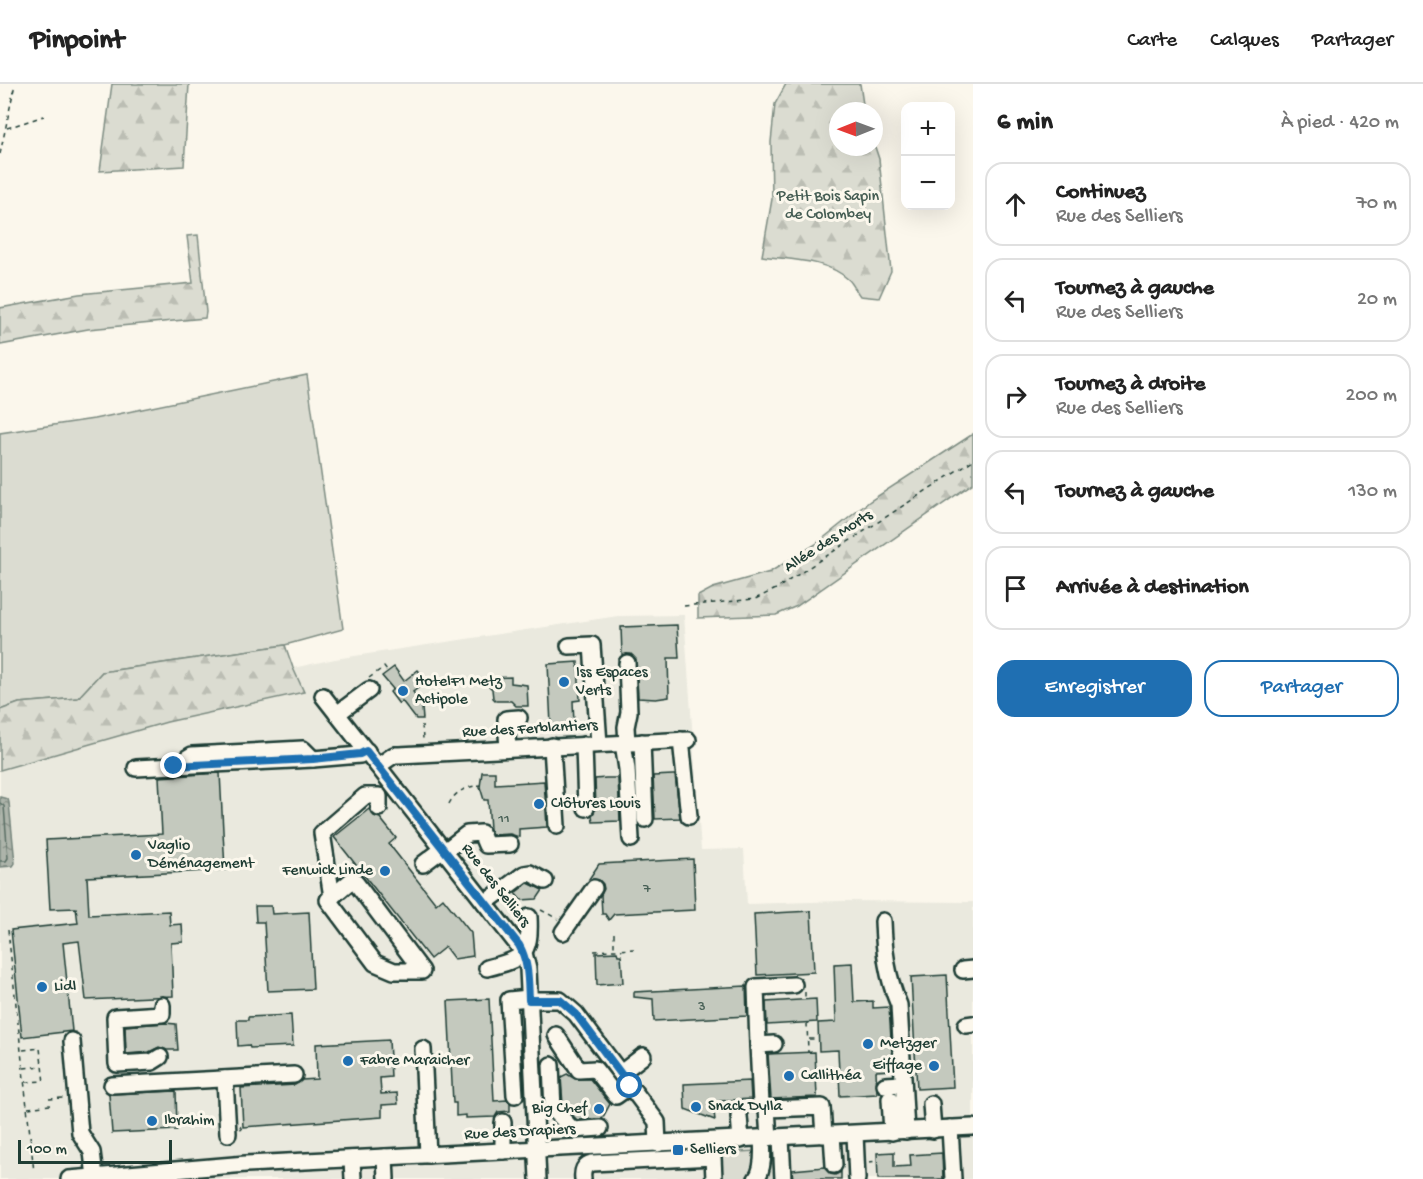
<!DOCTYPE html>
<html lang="fr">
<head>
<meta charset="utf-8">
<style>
	:root { --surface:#fff; --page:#f2f2f2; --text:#222; --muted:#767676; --line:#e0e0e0; --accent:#1f6fb2 }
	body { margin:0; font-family:"Gochi Hand",sans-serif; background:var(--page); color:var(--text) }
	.controls { position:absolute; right:18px; top:18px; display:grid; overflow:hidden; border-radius:12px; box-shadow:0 6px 24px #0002 }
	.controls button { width:54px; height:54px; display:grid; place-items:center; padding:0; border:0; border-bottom:2px solid var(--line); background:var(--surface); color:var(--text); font:30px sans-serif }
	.compass { position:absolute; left:829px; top:18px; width:54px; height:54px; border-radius:50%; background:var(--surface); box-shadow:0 6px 24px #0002; rotate:269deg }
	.scale { position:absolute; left:18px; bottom:15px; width:154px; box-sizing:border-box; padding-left:6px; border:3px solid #1f3d34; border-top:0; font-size:16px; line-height:21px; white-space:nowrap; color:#1f3d34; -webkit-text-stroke:4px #fbf7ec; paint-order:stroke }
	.stop { position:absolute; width:18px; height:18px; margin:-14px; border:4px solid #1f6fb2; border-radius:50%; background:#fff }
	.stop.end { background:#1f6fb2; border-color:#fff; box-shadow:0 2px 6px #0008 }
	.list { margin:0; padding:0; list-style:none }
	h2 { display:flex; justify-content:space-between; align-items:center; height:78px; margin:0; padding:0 24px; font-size:26px }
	h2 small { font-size:20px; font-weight:400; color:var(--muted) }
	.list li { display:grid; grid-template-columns:39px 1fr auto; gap:18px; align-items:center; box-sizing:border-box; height:84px; margin:0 12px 12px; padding:0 12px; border:2px solid var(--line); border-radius:18px }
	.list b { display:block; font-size:22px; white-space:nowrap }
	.list p { margin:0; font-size:20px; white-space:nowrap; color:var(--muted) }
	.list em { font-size:20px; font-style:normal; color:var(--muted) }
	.actions { display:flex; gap:12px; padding:18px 24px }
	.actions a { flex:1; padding:14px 0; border:2px solid var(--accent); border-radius:18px; text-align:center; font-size:21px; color:var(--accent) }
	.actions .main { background:var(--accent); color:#fff }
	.icon { flex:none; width:33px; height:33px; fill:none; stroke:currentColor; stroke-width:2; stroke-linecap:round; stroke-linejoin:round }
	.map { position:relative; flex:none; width:973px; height:1095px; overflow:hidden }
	header { display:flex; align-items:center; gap:36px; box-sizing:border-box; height:84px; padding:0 30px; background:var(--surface); border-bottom:2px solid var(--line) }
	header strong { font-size:28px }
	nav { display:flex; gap:33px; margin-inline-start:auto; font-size:21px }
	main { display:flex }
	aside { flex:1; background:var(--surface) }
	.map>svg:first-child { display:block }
</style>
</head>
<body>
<header>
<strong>Pinpoint</strong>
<nav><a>Carte</a><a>Calques</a><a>Partager</a></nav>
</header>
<main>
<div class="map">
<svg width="973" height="1095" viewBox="0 0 973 1095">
	<defs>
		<pattern id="forest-firs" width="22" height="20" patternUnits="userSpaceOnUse" patternTransform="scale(1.5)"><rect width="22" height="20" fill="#dbdcd1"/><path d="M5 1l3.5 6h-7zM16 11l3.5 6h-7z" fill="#bcbeb4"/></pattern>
		<pattern id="water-ripples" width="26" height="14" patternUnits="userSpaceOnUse" patternTransform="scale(1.5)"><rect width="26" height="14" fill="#adb4aa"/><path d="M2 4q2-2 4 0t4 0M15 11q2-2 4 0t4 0" fill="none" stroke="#8c948b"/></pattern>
	</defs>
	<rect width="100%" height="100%" fill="#fbf7ec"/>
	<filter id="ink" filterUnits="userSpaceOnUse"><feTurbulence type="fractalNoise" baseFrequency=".0167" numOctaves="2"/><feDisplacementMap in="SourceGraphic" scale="12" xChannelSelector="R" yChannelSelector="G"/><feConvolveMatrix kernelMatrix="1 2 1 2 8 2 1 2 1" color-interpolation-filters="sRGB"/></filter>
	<g filter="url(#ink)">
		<polygon fill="#eae9de" points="684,531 701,766 744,765 747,820 842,817 973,818 973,1095 0,1095 0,686 167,638 304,608 293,584 335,575 618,532"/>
		<g fill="#dbdcd1" stroke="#7d8c82" stroke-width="1.5">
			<polygon points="307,291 343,545 285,561 102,588 78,614 19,619 0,626 0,349 94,335"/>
			<polygon points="778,1066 779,1095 721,1095 720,1069"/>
		</g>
		<g fill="url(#forest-firs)" stroke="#7d8c82" stroke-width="1.5">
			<polygon points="112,0 189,0 184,82 100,87"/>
			<path d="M786 0H860L864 27H838V63H874V60L879 75 891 187 879 214 860 212C856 207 853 200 849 196 827 175 790 176 762 172L772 115 771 58 775 20Z"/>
			<polygon points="198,151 206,228 205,234 88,245 0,261 0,224 79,210 193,199 187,152"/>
			<polygon points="973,350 973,399 797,522 776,531 698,534 698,512 713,504 770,488 816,460 870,417"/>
			<polygon points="285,561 293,584 304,608 167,638 0,686 0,626 19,619 78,614 102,588"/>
		</g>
		<polygon fill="url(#water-ripples)" stroke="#74847b" stroke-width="1.5" points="0,713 8,715 9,719 15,779 13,782 0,783"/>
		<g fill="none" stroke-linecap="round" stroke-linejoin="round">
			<polyline stroke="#586d63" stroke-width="1.5" points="0,719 4,722 8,774 6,777 0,777"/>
		</g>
		<g fill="#c4c9be" stroke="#1f3d34" stroke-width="1.5">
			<polygon points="677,541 679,574 668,574 669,613 656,615 638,614 636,575 631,570 622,571 621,543"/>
			<polygon points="578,578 580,616 573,617 574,640 551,641 548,580"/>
			<polygon points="394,583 404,597 418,586 427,597 413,608 424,622 422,624 423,635 416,635 402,617 399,620 390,608 393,605 382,592"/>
			<polygon points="511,593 511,599 527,601 528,622 516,622 511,617 496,617 493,614 492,605 487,600 487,594"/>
			<polygon points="482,688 495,688 495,700 544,697 547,743 519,745 519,753 510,750 492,751 490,745 488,716 484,716 480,703"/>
			<polygon points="220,689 225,786 87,793 89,831 169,827 170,841 182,840 183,858 171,859 173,912 86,916 79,857 63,859 72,947 22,953 11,846 78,839 76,824 50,825 46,756 162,750 159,693"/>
			<polygon points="673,691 675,691 680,734 655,735 653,692"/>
			<polygon points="606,694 618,694 620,737 593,738 592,731 596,724 595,695"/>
			<polygon points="369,725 374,732 380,734 396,754 389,760 436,820 443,814 471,849 473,872 454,875 445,863 430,875 334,753"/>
			<polygon points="693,775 695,826 614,830 609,836 605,830 602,830 601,811 604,805 603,800 599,796 589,795 599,780"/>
			<polygon points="528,799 543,806 537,815 521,816 515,809"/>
			<polygon points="255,822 271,822 272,830 309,828 313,905 268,907 264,838 256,838"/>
			<polygon points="811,827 814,888 757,891 754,830"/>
			<polygon points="617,868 618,871 621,871 623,899 597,901 596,869"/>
			<polygon points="852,879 854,918 873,917 873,924 889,923 893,986 876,987 877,1010 840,1012 838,966 819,967 818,939 836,938 834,880"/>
			<polygon points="947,891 953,1003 917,1005 911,893"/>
			<polygon points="746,902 747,932 654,937 653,915 634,913 634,908"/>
			<polygon points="489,915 494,1017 507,1016 510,1019 510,1027 498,1028 495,1033 466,1034 466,1031 456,1032 456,1019 453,1019 448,917"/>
			<polygon points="816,915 817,938 767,941 766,918"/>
			<polygon points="291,931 293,962 250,964 249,961 238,962 237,936 248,936 248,933"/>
			<polygon points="164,939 176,940 178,966 167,966 159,963 149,968 126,970 125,942"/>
			<polygon points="389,956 391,993 380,994 381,1010 397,1009 398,1020 382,1021 382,1033 243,1043 241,1004 295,1001 302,996 317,995 316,960"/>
			<polygon points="815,968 817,1013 771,1015 768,970"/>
			<polygon points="567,990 575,995 590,995 610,1020 602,1035 577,1036 563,1021 561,993"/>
			<polygon points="750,997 751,1015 720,1017 721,1028 714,1028 715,1036 685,1025 684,1000"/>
			<polygon points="176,1007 177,1046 112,1049 109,1010"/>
			<polygon points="894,1068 894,1083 911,1082 910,1071 942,1069 943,1095 878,1095 877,1069"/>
			<polygon points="825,1083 830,1090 835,1091 841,1088 841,1095 793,1095 792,1086"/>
		</g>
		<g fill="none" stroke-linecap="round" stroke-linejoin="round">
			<g stroke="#1f3d34" stroke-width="20">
				<g id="minor">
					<polyline points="569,562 592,561 599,660"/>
					<polyline points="627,579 629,628 626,643 627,659"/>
					<polyline points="323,612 524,869 528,885 538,1095"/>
					<polyline points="337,630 369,606"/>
					<polyline points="681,656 689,732"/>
					<polyline points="642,658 645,735"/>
					<polyline points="623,659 627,685 631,755"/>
					<polyline points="584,661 586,724"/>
					<polyline points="552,662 557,742"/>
					<polyline points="508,665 506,635 519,634"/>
					<polyline points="187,674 192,671 303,665 313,675"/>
					<polyline points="378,682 394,671 399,671 688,656"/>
					<polyline points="136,684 313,675 360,671 367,667"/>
					<polyline points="445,767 467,750 481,749 486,761 510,760"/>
					<polyline points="423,780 443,765"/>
					<polygon points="353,795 422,887 394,887 375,879 328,816"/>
					<polyline points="332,813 322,749 365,712 379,712 379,724"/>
					<polyline points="485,819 524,790 530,789 545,797"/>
					<path d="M883 837C884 867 887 893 899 921L906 1047"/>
					<polyline points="563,848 594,804"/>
					<path d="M487 884C523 875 531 871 529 833"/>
					<polyline points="963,886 973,885"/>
					<polyline points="529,916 560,916 576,930 657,1038 658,1060"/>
					<polyline points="966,941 973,940"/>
					<polyline points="556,951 579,986 595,985 616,1012 630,1002"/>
					<polyline points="72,957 80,1049 92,1068 95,1093"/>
					<polyline points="758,961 756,903 794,901"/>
					<polyline points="423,965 428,1071"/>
					<polyline points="160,973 152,978 117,980 115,933 162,930 162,921"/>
					<polyline points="551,981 553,1025 573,1046 600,1044"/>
					<polyline points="621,989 643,972"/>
					<polyline points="225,995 228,1050"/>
					<polyline points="112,1001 294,991"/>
					<polyline points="885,1001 903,1000"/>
					<polyline points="515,1011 509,916 529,914"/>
					<polyline points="890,1015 892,1048"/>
					<polyline points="931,1020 933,1046"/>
					<polyline points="767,1025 761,1020 758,961 774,960"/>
					<polyline points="739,1032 741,1056"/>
					<polyline points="503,1038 503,1067"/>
					<polyline points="950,1044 953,1095"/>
					<polyline points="855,1050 857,1095"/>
					<polyline points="832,1051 834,1081"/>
					<polyline points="769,1054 767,1025 822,1023 824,1051"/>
					<polyline points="781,1054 783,1095"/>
					<polyline points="385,1073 386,1095"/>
					<polyline points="352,1075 353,1095"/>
					<polyline points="69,1095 246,1080 973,1043"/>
					<path d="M583 1095C582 1087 584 1081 592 1079L713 1073 714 1095"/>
					<path d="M756 1095C764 1085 763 1068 762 1055"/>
				</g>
			</g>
			<g stroke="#1f3d34" stroke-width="1.5" stroke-dasharray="4.5 4.5" stroke-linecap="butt">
				<polyline points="7,44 44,32"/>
				<polyline points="0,70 15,0"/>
				<polyline points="684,522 755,515 776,505 973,376"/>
				<polyline points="369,594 384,583 387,587"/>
				<polyline points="422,641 423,655"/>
				<path d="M449 720C455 707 467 703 480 701"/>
				<polyline points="541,826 558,835"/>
				<polyline points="8,846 34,1088"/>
				<polyline points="614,849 614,865"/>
				<polyline points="594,867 634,865"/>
				<polyline points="805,908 805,916"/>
				<polyline points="807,939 808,968"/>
				<polyline points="809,955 818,955"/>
				<polyline points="23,966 40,964 44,999"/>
				<polyline points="24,984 41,982"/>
				<polyline points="26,998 42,997"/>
				<polyline points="49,1015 63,1014"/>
				<polyline points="28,1024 50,1021"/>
				<polyline points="240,1042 243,1049"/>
				<polyline points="869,1078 877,1077"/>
			</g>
			<use href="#minor" stroke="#fbf7ec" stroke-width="15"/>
		</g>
	</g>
	<g fill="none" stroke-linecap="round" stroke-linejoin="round" filter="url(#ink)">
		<path stroke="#1f6fb2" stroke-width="8" d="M174 682 313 675 360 670 366 667 519 861C529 879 528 897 529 916H560L576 930 630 1002"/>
	</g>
	<g fill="#1f6fb2" stroke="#fbf7ec" stroke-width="2">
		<circle cx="564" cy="598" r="6"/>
		<circle cx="403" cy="607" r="6"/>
		<circle cx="539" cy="720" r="6"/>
		<circle cx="136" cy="771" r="6"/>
		<circle cx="385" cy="787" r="6"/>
		<circle cx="42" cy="903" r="6"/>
		<circle cx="868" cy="960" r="6"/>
		<circle cx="348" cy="977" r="6"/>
		<circle cx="934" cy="982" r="6"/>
		<circle cx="789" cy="992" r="6"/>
		<circle cx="696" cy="1023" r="6"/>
		<circle cx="599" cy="1025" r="6"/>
		<circle cx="152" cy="1037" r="6"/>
		<rect x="672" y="1060" width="12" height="12" rx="3"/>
	</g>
	<g text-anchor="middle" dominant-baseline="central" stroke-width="6" stroke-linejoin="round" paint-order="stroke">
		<g font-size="14" fill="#486056">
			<text x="504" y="735">11</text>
			<text x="647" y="805">7</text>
			<text x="702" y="923">3</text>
		</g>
		<g font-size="16" fill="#455d53" stroke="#fbf7ec">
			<text x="828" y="113">Petit Bois Sapin<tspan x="828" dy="18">de Colombey</tspan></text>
		</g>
		<g font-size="16" fill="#1f3d34" stroke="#fbf7ec">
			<text transform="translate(829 458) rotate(-33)">Allée des Morts</text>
			<text transform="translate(530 646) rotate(-3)">Rue des Ferblantiers</text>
			<text transform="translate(495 802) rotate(52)">Rue des Selliers</text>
			<text transform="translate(520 1049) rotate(-3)">Rue des Drapiers</text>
		</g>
		<g font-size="16" fill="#1f3d34" stroke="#fbf7ec" text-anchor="start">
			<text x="576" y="589">Iss Espaces<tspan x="576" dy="18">Verts</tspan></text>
			<text x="415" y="598">HotelF1 Metz<tspan x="415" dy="18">Actipole</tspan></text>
			<text x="551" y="720">Clôtures Louis</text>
			<text x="148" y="762">Vaglio<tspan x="148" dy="18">Déménagement</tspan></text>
			<text x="373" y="787" text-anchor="end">Fenwick Linde</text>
			<text x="54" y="903">Lidl</text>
			<text x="880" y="960">Metzger</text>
			<text x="360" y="977">Fabre Maraicher</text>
			<text x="922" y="982" text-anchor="end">Eiffage</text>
			<text x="801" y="992">Callithéa</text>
			<text x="708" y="1023">Snack Dylla</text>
			<text x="587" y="1025" text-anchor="end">Big Chef</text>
			<text x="164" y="1037">Ibrahim</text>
			<text x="690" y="1066">Selliers</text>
		</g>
	</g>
</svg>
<div class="controls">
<button>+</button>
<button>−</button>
</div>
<svg class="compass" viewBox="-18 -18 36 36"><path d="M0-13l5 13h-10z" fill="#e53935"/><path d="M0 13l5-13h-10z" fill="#767676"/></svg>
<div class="scale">100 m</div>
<div class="stop" style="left:630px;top:1002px"></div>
<div class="stop end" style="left:174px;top:682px"></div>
</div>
<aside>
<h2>6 min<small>À pied · 420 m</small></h2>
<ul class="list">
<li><svg class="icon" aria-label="ahead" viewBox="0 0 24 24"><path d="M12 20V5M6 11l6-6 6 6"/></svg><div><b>Continuez</b><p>Rue des Selliers</p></div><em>70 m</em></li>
<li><svg class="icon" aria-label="left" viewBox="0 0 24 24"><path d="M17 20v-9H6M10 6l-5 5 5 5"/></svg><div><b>Tournez à gauche</b><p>Rue des Selliers</p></div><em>20 m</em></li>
<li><svg class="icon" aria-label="right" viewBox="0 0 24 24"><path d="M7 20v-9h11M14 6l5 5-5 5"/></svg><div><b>Tournez à droite</b><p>Rue des Selliers</p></div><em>200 m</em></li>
<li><svg class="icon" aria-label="left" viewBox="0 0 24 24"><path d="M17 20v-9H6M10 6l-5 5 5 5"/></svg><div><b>Tournez à gauche</b></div><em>130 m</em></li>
<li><svg class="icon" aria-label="arrive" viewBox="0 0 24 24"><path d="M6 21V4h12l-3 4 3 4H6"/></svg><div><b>Arrivée à destination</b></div></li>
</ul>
<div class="actions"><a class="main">Enregistrer</a><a>Partager</a></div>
</aside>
</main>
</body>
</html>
